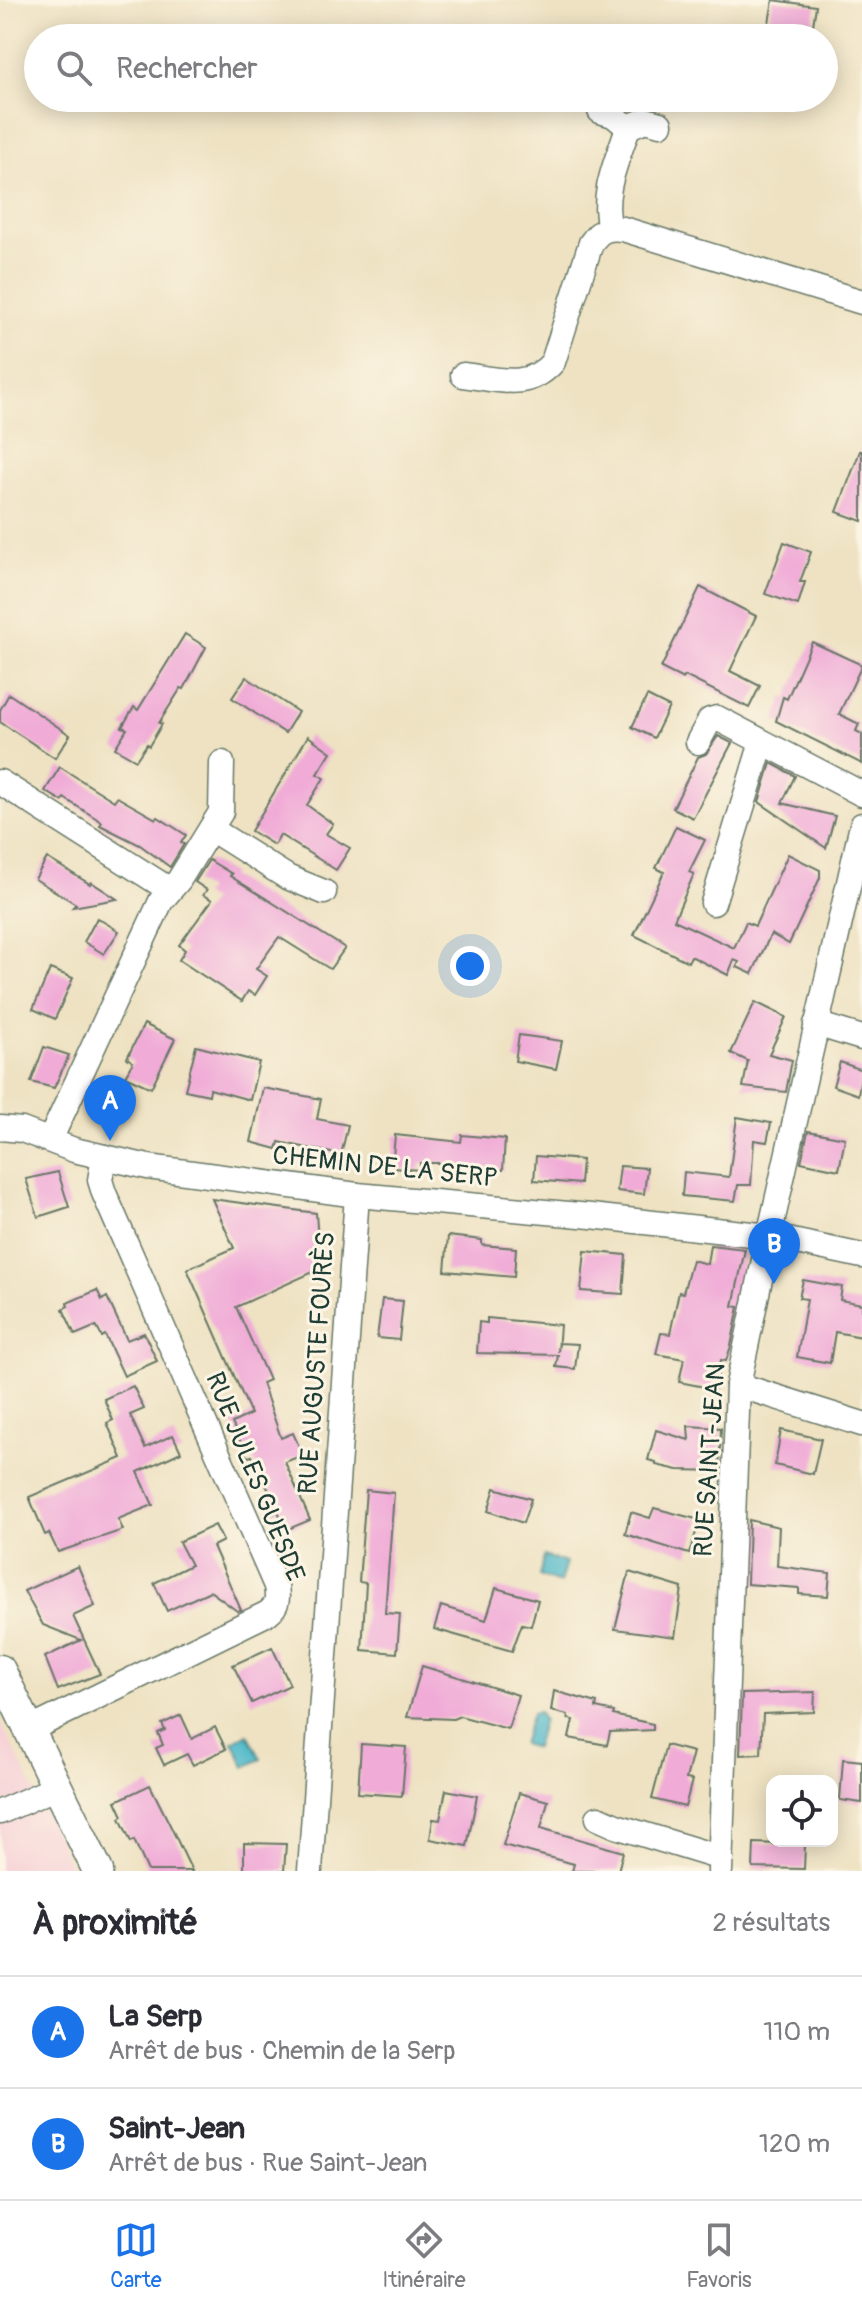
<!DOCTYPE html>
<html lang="fr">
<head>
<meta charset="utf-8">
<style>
	:root { --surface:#fff; --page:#f7f7f7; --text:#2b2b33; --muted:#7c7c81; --line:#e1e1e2; --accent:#1a73e8 }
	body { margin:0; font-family:Pangolin,sans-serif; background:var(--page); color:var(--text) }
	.controls { position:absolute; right:24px; bottom:24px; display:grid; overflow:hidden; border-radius:16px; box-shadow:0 4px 20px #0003 }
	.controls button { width:72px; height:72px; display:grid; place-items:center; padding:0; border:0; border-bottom:2px solid var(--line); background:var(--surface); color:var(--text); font:40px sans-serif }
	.you { position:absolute; left:470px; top:966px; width:28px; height:28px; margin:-20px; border:6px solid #fff; border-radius:50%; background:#1a73e8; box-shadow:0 0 0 12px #1a73e833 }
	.badge { display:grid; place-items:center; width:52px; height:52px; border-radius:50%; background:var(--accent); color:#fff; font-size:26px; font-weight:700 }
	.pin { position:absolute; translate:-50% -66px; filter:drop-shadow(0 2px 4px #0008) }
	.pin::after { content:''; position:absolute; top:42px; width:28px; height:24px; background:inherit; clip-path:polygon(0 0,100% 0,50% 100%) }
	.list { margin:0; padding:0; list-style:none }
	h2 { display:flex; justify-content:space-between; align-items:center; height:104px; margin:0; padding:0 32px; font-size:34px }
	h2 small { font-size:26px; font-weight:400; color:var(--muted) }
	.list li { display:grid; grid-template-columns:52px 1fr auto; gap:24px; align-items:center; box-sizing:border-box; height:112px; padding:0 32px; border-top:2px solid var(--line) }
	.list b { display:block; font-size:30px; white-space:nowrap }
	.list p { margin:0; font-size:26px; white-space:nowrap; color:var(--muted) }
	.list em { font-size:26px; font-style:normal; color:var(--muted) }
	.icon { flex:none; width:44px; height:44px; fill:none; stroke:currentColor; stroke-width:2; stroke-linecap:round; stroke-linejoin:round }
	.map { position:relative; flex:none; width:862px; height:1871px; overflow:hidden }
	.search { position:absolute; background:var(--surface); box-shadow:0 4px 20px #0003; left:24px; right:24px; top:24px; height:88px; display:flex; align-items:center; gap:20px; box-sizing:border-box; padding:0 28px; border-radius:44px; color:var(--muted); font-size:30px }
	.sheet { height:328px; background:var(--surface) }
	nav { display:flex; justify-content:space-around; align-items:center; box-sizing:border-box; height:112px; border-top:2px solid var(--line); background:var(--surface); font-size:22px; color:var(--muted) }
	nav a { display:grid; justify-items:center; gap:4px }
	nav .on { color:var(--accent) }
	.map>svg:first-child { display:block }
</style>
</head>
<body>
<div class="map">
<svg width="862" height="1871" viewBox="0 0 862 1871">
	<rect width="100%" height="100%" fill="#fcf5e5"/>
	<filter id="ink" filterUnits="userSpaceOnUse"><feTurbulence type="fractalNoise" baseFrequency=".0125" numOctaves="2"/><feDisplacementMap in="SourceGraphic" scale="16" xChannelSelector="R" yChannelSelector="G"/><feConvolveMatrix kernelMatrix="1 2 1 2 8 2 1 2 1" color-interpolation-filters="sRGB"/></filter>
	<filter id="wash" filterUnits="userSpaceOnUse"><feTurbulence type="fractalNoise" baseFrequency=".006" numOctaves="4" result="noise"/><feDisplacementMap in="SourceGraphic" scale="32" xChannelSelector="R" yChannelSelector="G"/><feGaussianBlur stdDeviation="1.8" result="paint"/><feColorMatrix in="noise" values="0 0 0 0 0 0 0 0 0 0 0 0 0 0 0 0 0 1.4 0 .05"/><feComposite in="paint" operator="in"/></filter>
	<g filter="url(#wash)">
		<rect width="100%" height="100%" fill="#eee2c2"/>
		<polygon fill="#f6cfd6" points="0,1721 37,1796 73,1871 0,1871"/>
		<g fill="#4ab6c7" stroke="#347a7e" stroke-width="2">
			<polygon points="544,1556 566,1563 560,1583 539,1576"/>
			<polygon points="538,1712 543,1720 535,1748 522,1744 532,1713"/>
			<polygon points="248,1734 261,1759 245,1767 233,1742"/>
		</g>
		<g id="blocks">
			<g fill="#f0abd7">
				<polygon points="773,0 816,6 811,38 767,34"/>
				<polygon points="860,451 862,451 862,521 837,512"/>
				<polygon points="784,542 811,552 800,582 805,582 798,605 765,594"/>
				<polygon points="700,587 756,616 730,671 760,686 749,708 685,676 683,679 661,668"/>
				<polygon points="185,634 206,647 184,689 181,688 159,723 162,724 149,746 147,744 136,760 115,748 127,729 122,727 134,707 138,710"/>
				<polygon points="812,642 862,665 839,714 859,724 856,731 862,734 862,764 776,721 783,697 787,699"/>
				<polygon points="246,677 298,712 285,733 232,698"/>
				<polygon points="9,694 70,735 55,758 0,722 0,710"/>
				<polygon points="647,696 669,707 654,738 632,727"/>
				<polygon points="308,736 331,752 317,774 324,778 307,805 333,824 326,834 350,848 336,870 280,835 274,845 251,831"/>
				<polygon points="718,736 732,743 693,818 673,808 698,757 706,754"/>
				<polygon points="771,763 795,776 782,803 835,816 826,848 759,802"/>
				<polygon points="60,767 114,801 117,797 156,819 158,817 186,835 181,843 184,844 170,867 140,845 100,825 102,822 64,798 62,801 45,791"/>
				<polygon points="676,826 705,840 689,872 694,874 674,920 734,948 746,922 755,926 788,854 820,870 820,878 789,944 771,934 752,974 737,967 739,962 734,960 728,975 691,956 688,962 634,935 664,872 656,868"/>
				<polygon points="47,858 90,884 91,882 117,899 73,907 76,904 35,879"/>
				<polygon points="209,860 232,874 230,876 345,948 330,969 279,937 256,969 267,976 255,995 248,991 242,1001 179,960 185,950 179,945 212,900 203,895 207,890 195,882"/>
				<polygon points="97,918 119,931 104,954 84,942"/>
				<polygon points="50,969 73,978 55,1019 33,1009"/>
				<polygon points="755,1002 786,1017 769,1054 792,1060 786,1092 743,1087 748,1061 731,1053"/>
				<polygon points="144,1024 175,1039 151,1088 125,1076 133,1062 127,1058"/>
				<polygon points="519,1035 562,1041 556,1069 515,1061"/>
				<polygon points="196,1046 259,1062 250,1100 210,1089 209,1095 185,1090"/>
				<polygon points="44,1047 69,1055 54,1088 31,1082"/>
				<polygon points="840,1062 862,1070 858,1095 833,1086"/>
				<polygon points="263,1088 321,1099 317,1119 348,1125 341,1155 279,1142 277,1149 251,1142"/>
				<polygon points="737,1117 771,1123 767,1142 754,1140 751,1185 738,1185 735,1201 682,1196 684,1172 729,1177"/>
				<polygon points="808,1131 845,1138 839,1170 801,1162"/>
				<polygon points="395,1135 461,1142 462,1135 505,1139 503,1170 482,1168 481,1176 458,1174 459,1163 420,1163 420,1170 392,1168"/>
				<polygon points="536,1156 582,1160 580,1184 534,1180"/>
				<polygon points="620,1166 647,1168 644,1194 617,1191"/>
				<polygon points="58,1172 69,1207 38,1217 26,1179"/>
				<polygon points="212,1199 316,1213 320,1269 236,1307 269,1380 262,1383 281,1438 293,1433 303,1455 285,1462 310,1520 286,1530 278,1511 273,1514 264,1496 270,1493 252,1456 247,1457 232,1423 251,1414 187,1269 234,1248"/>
				<polygon points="448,1236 482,1240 482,1245 516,1248 514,1277 445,1271"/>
				<polygon points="710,1245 745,1249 733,1306 739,1307 731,1346 726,1361 721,1360 715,1389 679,1382 684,1359 656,1354 661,1333 670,1334 679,1292 683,1293 692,1260 707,1264"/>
				<polygon points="585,1251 626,1255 623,1294 581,1291"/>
				<polygon points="803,1280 842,1287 840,1300 862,1304 862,1337 835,1332 830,1363 797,1357 807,1299 799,1298"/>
				<polygon points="97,1290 102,1300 107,1297 127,1340 144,1333 157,1361 124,1376 105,1335 102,1337 96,1326 75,1335 63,1309 68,1306 67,1303"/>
				<polygon points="382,1299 403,1301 399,1340 377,1338"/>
				<polygon points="487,1318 560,1325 558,1352 559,1343 578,1344 575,1369 556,1367 558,1355 477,1353 479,1322 487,1323"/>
				<polygon points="133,1386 144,1409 130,1415 145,1448 173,1435 181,1452 138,1472 153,1505 118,1519 123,1530 58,1552 49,1533 45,1535 29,1497 122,1458 107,1423 113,1420 104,1399"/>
				<polygon points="688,1426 721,1428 719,1471 678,1470 656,1465 656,1462 648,1460 656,1430 689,1440"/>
				<polygon points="781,1430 821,1439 813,1474 775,1465"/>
				<polygon points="495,1488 531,1499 523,1523 488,1511"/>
				<polygon points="366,1490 394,1493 385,1613 400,1614 397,1653 362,1650 366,1583 359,1582"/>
				<polygon points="654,1508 700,1520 689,1554 625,1534 631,1512 650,1518"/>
				<polygon points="749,1520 779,1527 777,1566 830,1573 828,1596 799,1594 799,1588 747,1584"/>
				<polygon points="215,1525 223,1541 213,1546 241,1610 237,1611 210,1591 167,1611 154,1583 191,1565 179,1542"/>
				<polygon points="78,1566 95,1606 73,1616 100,1674 58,1690 45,1657 81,1640 43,1625 24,1591"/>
				<polygon points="629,1572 682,1588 675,1637 615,1629"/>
				<polygon points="496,1588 538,1600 531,1626 522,1624 512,1651 434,1629 441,1606 486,1620"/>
				<polygon points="272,1647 290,1685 252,1703 233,1665"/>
				<polygon points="422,1666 518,1695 508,1729 460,1716 453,1719 407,1717"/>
				<polygon points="554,1691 597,1703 596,1708 614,1712 613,1715 653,1724 653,1730 610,1732 607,1745 569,1738 573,1720 568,1719 568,1715 551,1711"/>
				<polygon points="815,1692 814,1712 763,1714 761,1754 740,1755 742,1694"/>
				<polygon points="181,1715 192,1739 215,1727 226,1749 193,1765 187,1754 164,1765 156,1748 163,1745 158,1733 165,1730 162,1724"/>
				<polygon points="361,1744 406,1747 402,1796 358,1793"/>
				<polygon points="666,1745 693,1752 686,1779 692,1780 685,1807 652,1799"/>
				<polygon points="843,1759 862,1761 862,1803 840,1800"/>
				<polygon points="150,1785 169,1823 192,1871 148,1871 134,1840 131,1842 120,1818 123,1816 116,1801"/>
				<polygon points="446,1790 477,1796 467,1846 430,1839 433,1819 440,1820"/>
				<polygon points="519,1793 548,1801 541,1828 623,1852 618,1871 572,1871 574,1864 503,1845"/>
				<polygon points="244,1843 286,1844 284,1871 244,1871"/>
				<polygon points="754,1843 805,1845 804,1869 753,1868"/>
			</g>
		</g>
	</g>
	<g filter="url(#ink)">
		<use href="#blocks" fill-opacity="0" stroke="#677766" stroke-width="2"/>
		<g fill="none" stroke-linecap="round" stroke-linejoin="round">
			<g stroke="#677766" stroke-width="27">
				<g id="minor">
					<polyline points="600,111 613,115 628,127 646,120 660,124"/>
					<path d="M610 227C600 194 618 159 628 127"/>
					<path d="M463 375C497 379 528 391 553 362L591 243C600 230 607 227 623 229L862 302"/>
					<polyline points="698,742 710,720 717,718 862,794"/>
					<polyline points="0,782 170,890"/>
					<polyline points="211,829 287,877 324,892"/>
					<polyline points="713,903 762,742"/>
					<polyline points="816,1024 862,1038"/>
					<polyline points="0,1128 22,1130 74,1150 148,1167 357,1195 591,1216 769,1236 862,1256"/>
					<polyline points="50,1140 161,901 179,880 221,812 222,763"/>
					<polyline points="738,1385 862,1424"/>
					<path d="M29 1730 268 1613C278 1605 278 1599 276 1586L104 1193 100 1180 104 1157"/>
					<polyline points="0,1812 57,1787"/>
					<polyline points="598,1818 616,1826 721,1858"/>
					<polyline points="310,1871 357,1195"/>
					<polyline points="720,1871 738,1385 769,1236 862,825"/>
				</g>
			</g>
			<g stroke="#677766" stroke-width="33">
				<polyline id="major" points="0,1670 98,1871"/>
			</g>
			<use href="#minor" stroke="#fff" stroke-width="24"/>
			<use href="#major" stroke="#fff" stroke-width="30"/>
		</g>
	</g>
	<g text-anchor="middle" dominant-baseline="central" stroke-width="6" stroke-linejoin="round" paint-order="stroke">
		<g font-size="26" fill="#1f3d34" stroke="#fcf5e5">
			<text transform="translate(385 1167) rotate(6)">CHEMIN DE LA SERP</text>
			<text transform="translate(317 1363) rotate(-86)">RUE AUGUSTE FOURÈS</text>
			<text transform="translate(710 1460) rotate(-86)">RUE SAINT-JEAN</text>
			<text transform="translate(255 1477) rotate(68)">RUE JULES GUESDE</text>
		</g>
	</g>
</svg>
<div class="controls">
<button><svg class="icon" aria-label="locate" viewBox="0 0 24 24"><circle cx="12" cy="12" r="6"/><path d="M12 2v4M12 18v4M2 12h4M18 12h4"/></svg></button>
</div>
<div class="you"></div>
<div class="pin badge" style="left:110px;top:1141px">A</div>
<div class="pin badge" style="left:774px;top:1284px">B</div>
<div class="search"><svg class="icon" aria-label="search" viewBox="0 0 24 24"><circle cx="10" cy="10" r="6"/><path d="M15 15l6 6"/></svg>Rechercher</div>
</div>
<section class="sheet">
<h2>À proximité<small>2 résultats</small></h2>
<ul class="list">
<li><span class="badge">A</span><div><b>La Serp</b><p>Arrêt de bus · Chemin de la Serp</p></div><em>110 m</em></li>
<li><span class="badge">B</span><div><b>Saint-Jean</b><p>Arrêt de bus · Rue Saint-Jean</p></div><em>120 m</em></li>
</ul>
</section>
<nav>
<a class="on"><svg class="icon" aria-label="map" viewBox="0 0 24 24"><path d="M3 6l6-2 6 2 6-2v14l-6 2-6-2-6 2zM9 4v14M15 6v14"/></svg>Carte</a>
<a><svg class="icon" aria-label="directions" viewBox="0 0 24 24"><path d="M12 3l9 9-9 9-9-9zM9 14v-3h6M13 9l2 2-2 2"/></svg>Itinéraire</a>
<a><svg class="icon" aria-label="saved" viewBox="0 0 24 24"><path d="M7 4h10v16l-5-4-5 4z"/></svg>Favoris</a>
</nav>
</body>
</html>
